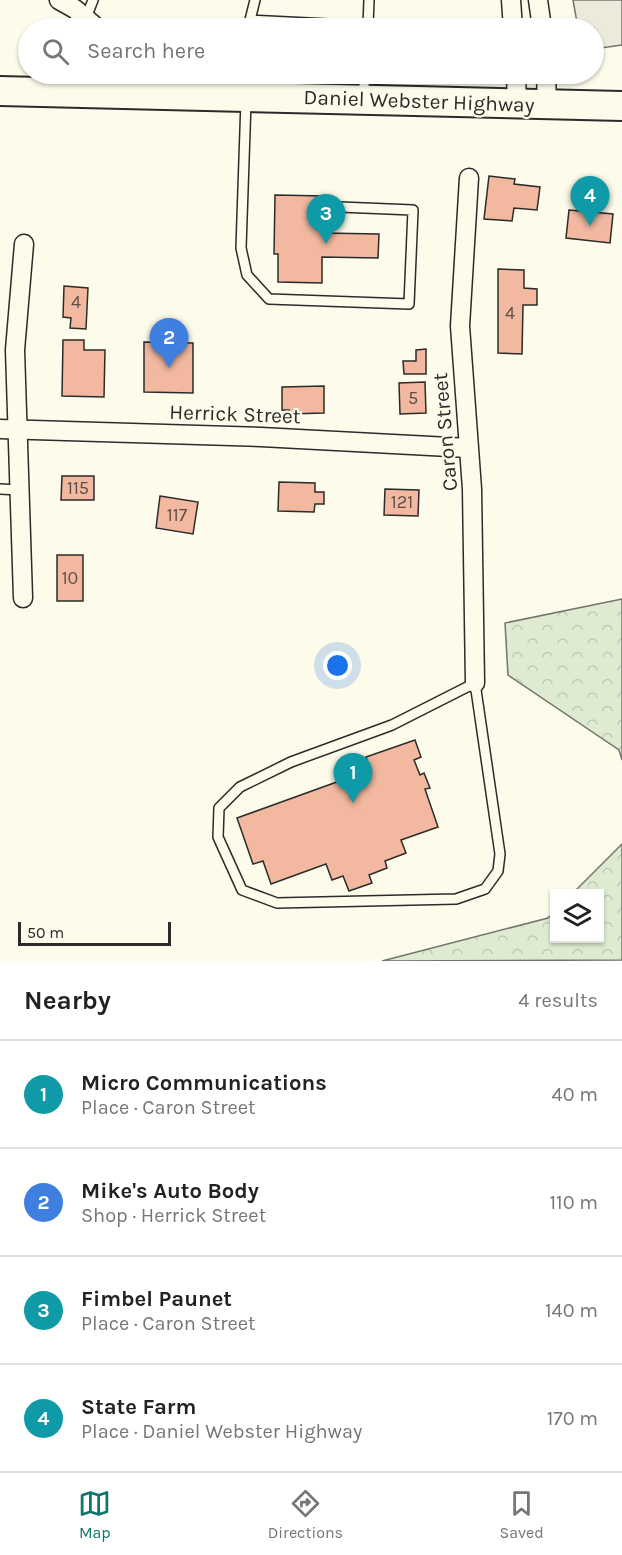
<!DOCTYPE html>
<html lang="en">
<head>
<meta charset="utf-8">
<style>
	:root { --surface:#fff; --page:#f6f6f6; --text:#222; --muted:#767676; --line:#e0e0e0; --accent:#0f766e }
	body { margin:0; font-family:Karla,sans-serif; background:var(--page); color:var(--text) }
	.controls { position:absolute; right:18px; bottom:18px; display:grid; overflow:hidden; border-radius:0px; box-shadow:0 2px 4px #0004 }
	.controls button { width:54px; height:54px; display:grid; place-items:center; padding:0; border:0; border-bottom:2px solid var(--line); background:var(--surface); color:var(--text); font:30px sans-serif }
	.scale { position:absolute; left:18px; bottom:15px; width:153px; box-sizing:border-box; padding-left:6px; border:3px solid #2b2b2b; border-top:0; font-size:16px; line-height:21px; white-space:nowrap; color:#2b2b2b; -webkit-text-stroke:4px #fdfbea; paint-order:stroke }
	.you { position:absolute; left:338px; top:666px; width:21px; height:21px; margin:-15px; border:4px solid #fff; border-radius:50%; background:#1a73e8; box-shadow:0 0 0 9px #1a73e833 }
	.badge { display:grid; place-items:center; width:39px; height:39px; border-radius:50%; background:var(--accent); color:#fff; font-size:20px; font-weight:700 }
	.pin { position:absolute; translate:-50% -50px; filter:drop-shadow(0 2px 3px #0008) }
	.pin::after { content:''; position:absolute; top:32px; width:21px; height:18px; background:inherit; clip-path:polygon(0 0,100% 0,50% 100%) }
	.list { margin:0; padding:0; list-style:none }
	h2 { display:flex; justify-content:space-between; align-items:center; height:78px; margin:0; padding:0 24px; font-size:26px }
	h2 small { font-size:20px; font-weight:400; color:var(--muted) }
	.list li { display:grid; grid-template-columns:39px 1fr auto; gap:18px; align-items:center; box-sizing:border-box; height:108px; padding:0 24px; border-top:2px solid var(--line) }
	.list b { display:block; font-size:22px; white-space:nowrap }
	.list p { margin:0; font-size:20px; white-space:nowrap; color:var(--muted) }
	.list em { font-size:20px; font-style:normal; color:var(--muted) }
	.icon { flex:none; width:33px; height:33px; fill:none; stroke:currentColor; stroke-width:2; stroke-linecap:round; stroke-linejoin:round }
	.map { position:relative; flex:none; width:622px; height:961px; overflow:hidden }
	.search { position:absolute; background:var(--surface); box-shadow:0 2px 4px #0004; left:18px; right:18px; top:18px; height:66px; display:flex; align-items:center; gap:15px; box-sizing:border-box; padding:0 21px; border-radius:33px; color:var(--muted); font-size:22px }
	.sheet { height:510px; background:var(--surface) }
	nav { display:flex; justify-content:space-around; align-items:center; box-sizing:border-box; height:84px; border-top:2px solid var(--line); background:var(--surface); font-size:16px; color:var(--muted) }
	nav a { display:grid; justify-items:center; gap:3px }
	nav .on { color:var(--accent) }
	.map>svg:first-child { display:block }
</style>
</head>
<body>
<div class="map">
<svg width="622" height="961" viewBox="0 0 622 961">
	<defs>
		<pattern id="forest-crowns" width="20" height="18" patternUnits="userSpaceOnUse" patternTransform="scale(1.5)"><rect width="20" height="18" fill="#deebd1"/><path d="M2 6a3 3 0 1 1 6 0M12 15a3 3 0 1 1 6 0" fill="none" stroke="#bfcab4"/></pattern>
	</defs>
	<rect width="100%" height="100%" fill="#fdfbea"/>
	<g fill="url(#forest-crowns)" stroke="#74746e" stroke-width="1.5">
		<polygon points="622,599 622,760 619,750 508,675 505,623"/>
		<polygon points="622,844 622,960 382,961 548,918 554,912 554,939 600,939 600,894 573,893"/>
	</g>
	<polygon fill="#eceadb" stroke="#74746e" stroke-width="1.5" points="573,0 622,0 622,45 594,49 594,28 578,28"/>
	<g fill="#f2b8a0" stroke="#2b2b2b" stroke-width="1.5">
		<polygon points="489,176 515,179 514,184 540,187 537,210 514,208 512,221 484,219"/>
		<polygon points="275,195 324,196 323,233 379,234 378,258 322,257 322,283 278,282 278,254 274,254"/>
		<polygon points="569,210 613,214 610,243 566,238"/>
		<polygon points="498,269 524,270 524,288 537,289 537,305 523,305 522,354 498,353"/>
		<polygon points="64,286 88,288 86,329 70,328 71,318 63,317"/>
		<polygon points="63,340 84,340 84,350 105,350 104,397 62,396"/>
		<polygon points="144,342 193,343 193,393 144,392"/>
		<polygon points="426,349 426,374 404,374 403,361 416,361 416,350"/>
		<polygon points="425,382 426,413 400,414 399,383"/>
		<polygon points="324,386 324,413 289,414 289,410 282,410 282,387"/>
		<polygon points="62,476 94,476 94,500 61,500"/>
		<polygon points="279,482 315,483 315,492 324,492 324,504 315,504 314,512 278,511"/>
		<polygon points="385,489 419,490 418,516 384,515"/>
		<polygon points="160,496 198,502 193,534 156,528"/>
		<rect x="57" y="555" width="26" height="46"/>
		<polygon points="415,740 421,757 414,760 420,775 424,773 430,788 425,789 438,827 401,840 406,853 385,861 387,868 369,875 372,883 349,891 343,876 332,880 326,864 271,884 263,861 253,864 237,818 370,770 366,757"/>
	</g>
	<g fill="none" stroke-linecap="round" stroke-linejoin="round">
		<g stroke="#2b2b2b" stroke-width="12">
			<g id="service">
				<polyline points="255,0 250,20 368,26 369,0"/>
				<polyline points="86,18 93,0"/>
				<polyline points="363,97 365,74"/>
				<polyline points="246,101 241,248 247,275 269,299 409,304 413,210 340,207"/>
				<polyline points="0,489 19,490"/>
				<polygon points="475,683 500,854 498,871 485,889 456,899 277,903 242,890 218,837 219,808 240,787 291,762 392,725"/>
			</g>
		</g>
		<g stroke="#2b2b2b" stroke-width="21">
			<g id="minor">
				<polyline points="59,0 75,9 97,28"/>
				<polyline points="511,0 513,28"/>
				<polyline points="538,0 542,28"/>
				<polyline points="109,74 110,92"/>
				<polyline points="516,74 517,105"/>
				<polyline points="546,74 547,105"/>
				<polyline points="469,178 460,326 472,489 475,683"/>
				<polyline points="0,429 261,437 468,448"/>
				<polyline points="23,598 15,350 24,244"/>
			</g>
		</g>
		<g stroke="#2b2b2b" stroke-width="32">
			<polyline id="primary" points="0,91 622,106"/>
		</g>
		<use href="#service" stroke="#fdfbea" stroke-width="9"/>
		<use href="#minor" stroke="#fdfbea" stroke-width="18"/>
		<use href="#primary" stroke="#fdfbea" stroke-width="28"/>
	</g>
	<g text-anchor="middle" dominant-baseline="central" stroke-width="4.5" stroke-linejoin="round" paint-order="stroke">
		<g font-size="18" fill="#5d4e48">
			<text x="76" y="302">4</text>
			<text x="510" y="313">4</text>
			<text x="413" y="398">5</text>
			<text x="78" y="488">115</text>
			<text x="402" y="502">121</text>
			<text x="177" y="515">117</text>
			<text x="70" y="578">10</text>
		</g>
		<g font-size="21" fill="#2b2b2b" stroke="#fdfbea">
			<text transform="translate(419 101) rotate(2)">Daniel Webster Highway</text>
			<text transform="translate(235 414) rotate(2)">Herrick Street</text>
			<text transform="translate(445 432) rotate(-95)">Caron Street</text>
		</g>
	</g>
</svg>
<div class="controls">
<button><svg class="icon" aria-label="layers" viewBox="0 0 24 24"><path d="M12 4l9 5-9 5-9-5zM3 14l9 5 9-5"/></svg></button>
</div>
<div class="scale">50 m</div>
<div class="you"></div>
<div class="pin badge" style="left:353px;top:803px;background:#0f9aa8">1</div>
<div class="pin badge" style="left:169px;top:368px;background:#3f7fe0">2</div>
<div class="pin badge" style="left:326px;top:244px;background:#0f9aa8">3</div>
<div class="pin badge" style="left:590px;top:226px;background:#0f9aa8">4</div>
<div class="search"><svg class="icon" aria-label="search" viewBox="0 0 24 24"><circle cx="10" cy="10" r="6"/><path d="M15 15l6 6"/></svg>Search here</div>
</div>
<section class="sheet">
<h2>Nearby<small>4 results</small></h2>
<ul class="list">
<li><span class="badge" style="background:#0f9aa8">1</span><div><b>Micro Communications</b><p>Place · Caron Street</p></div><em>40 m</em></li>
<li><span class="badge" style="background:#3f7fe0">2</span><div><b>Mike's Auto Body</b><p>Shop · Herrick Street</p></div><em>110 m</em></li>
<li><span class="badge" style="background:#0f9aa8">3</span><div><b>Fimbel Paunet</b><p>Place · Caron Street</p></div><em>140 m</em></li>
<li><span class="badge" style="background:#0f9aa8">4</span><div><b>State Farm</b><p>Place · Daniel Webster Highway</p></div><em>170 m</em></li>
</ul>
</section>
<nav>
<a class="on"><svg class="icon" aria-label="map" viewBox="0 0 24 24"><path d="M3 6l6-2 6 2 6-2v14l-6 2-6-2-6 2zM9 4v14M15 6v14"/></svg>Map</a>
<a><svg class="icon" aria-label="directions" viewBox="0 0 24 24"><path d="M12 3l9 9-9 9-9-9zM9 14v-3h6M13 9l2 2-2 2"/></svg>Directions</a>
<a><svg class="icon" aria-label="saved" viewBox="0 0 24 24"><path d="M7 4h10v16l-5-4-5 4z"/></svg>Saved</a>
</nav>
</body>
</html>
